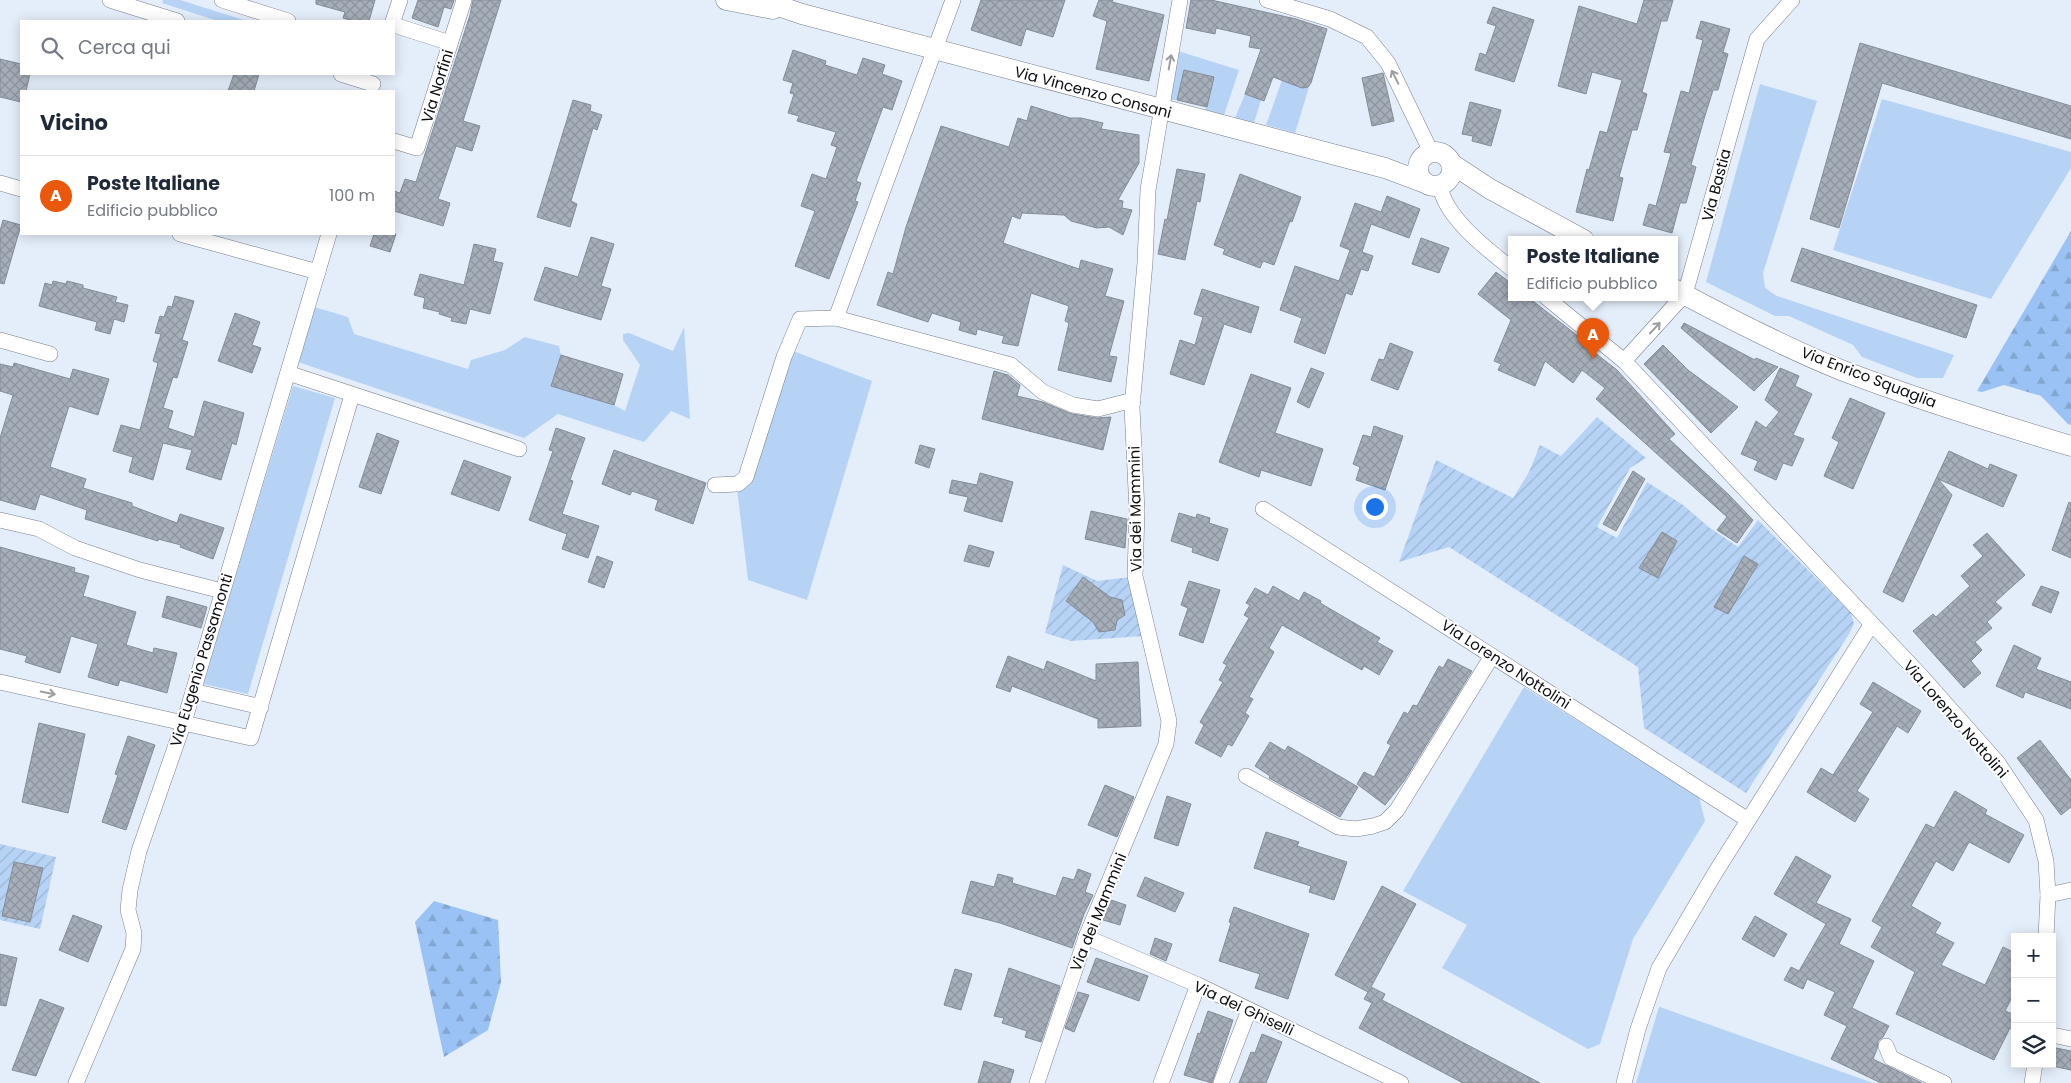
<!DOCTYPE html>
<html lang="it">
<head>
<meta charset="utf-8">
<style>
	:root { --surface:#fff; --page:#f2f2f3; --text:#1f2937; --muted:#747a83; --line:#e0e1e3; --accent:#ea580c }
	body { margin:0; font-family:Poppins,sans-serif; background:var(--page); color:var(--text) }
	.controls { position:absolute; right:15px; bottom:15px; display:grid; overflow:hidden; border-radius:0px; box-shadow:0 2px 12px #0003 }
	.controls button { width:45px; height:45px; display:grid; place-items:center; padding:0; border:0; border-bottom:1px solid var(--line); background:var(--surface); color:var(--text); font:25px sans-serif }
	.you { position:absolute; left:1374px; top:506px; width:18px; height:18px; margin:-12px; border:4px solid #fff; border-radius:50%; background:#1a73e8; box-shadow:0 0 0 8px #1a73e833 }
	.badge { display:grid; place-items:center; width:32px; height:32px; border-radius:50%; background:var(--accent); color:#fff; font-size:16px; font-weight:700 }
	.pin { position:absolute; translate:-50% -41px; filter:drop-shadow(0 1px 2px #0008) }
	.pin::after { content:''; position:absolute; top:26px; width:18px; height:15px; background:inherit; clip-path:polygon(0 0,100% 0,50% 100%) }
	.popup { position:absolute; left:1508px; top:236px; width:170px; height:65px; box-sizing:border-box; display:grid; place-content:center; border-radius:0px; background:var(--surface); filter:drop-shadow(0 1px 4px #0005); font-size:16px; white-space:nowrap; color:var(--muted) }
	.popup b { font-size:19px; color:var(--text) }
	.popup::after { content:''; position:absolute; left:50%; top:100%; margin-left:-10px; border:10px solid transparent; border-top-color:var(--surface) }
	.list { margin:0; padding:0; list-style:none }
	h2 { display:flex; justify-content:space-between; align-items:center; height:65px; margin:0; padding:0 20px; font-size:21px }
	h2 small { font-size:16px; font-weight:400; color:var(--muted) }
	.list li { display:grid; grid-template-columns:32px 1fr auto; gap:15px; align-items:center; box-sizing:border-box; height:80px; padding:0 20px; border-top:1px solid var(--line) }
	.list b { display:block; font-size:19px; white-space:nowrap }
	.list p { margin:0; font-size:16px; white-space:nowrap; color:var(--muted) }
	.list em { font-size:16px; font-style:normal; color:var(--muted) }
	.icon { flex:none; width:28px; height:28px; fill:none; stroke:currentColor; stroke-width:2; stroke-linecap:round; stroke-linejoin:round }
	.map { position:relative; flex:none; width:2071px; height:1083px; overflow:hidden }
	.search { position:absolute; background:var(--surface); box-shadow:0 2px 12px #0003; left:20px; top:20px; width:375px; height:55px; display:flex; align-items:center; gap:12px; box-sizing:border-box; padding:0 18px; border-radius:0px; color:var(--muted); font-size:19px }
	.panel { position:absolute; background:var(--surface); box-shadow:0 2px 12px #0003; left:20px; top:90px; width:375px; height:145px; border-radius:0px }
	.map>svg:first-child { display:block }
</style>
</head>
<body>
<div class="map">
<svg width="2071" height="1083" viewBox="0 0 2071 1083">
	<defs>
		<pattern id="forest-firs" width="22" height="20" patternUnits="userSpaceOnUse" patternTransform="scale(1.25)"><rect width="22" height="20" fill="#9ac2f4"/><path d="M5 1l3.5 6h-7zM16 11l3.5 6h-7z" fill="#83a6d0"/></pattern>
		<pattern id="garden-furrows" width="10" height="10" patternUnits="userSpaceOnUse" patternTransform="scale(1.25)"><rect width="10" height="10" fill="#b6d3f6"/><path d="M-1 1l2-2M0 10L10 0M9 11l2-2" fill="none" stroke="#9bb4d2"/></pattern>
		<pattern id="building-cross-hatch" width="8" height="8" patternUnits="userSpaceOnUse" patternTransform="scale(1.25)"><rect width="8" height="8" fill="#a5aeb9"/><path d="M0 0l8 8M0 8l8-8" fill="none" stroke="#8d949e"/></pattern>
	</defs>
	<rect width="100%" height="100%" fill="#e4eefa"/>
	<g fill="#b6d3f6">
		<polygon points="163,0 180,0 247,21 218,21 162,3"/>
		<polygon points="1178,51 1239,70 1224,115 1205,111 1213,77 1184,71 1177,100 1168,100"/>
		<polygon points="1282,80 1310,84 1295,133 1266,125"/>
		<polygon points="1760,84 1817,101 1763,273 1765,288 1777,296 1954,355 1943,378 1917,378 1862,357 1853,345 1789,316 1775,316 1706,282"/>
		<polygon points="1245,94 1261,100 1254,123 1235,118"/>
		<polygon points="1882,99 2071,152 2071,168 1991,299 1833,250"/>
		<polygon points="314,307 348,317 354,334 468,369 471,360 505,350 525,337 559,346 561,355 551,386 614,405 625,411 640,365 623,340 623,334 629,333 673,351 684,327 690,419 671,411 644,442 558,414 524,438 298,362"/>
		<polygon points="793,351 872,381 807,600 748,580 737,489"/>
		<polygon points="293,386 335,398 248,694 203,684"/>
		<polygon points="1524,687 1699,797 1705,821 1633,939 1600,1044 1588,1049 1442,968 1467,925 1403,891"/>
		<polygon points="1659,1007 1660,1007 1873,1083 1636,1083"/>
	</g>
	<g fill="url(#forest-firs)">
		<polygon points="2071,231 2071,425 2068,424 2041,396 2004,385 1982,392 1977,391"/>
		<polygon points="434,901 498,920 501,982 488,1030 444,1057 415,922"/>
	</g>
	<g fill="url(#garden-furrows)">
		<polygon points="1597,417 1646,458 1630,468 1597,527 1617,538 1647,482 1683,505 1710,528 1738,547 1758,520 1851,613 1854,624 1849,634 1746,793 1644,728 1638,667 1449,547 1399,562 1436,460 1513,498 1529,472 1540,445 1561,456"/>
		<polygon points="1063,565 1097,581 1131,577 1144,636 1071,641 1045,633"/>
		<polygon points="0,844 56,857 40,929 0,920"/>
	</g>
	<g fill="url(#building-cross-hatch)" stroke="#838c97">
		<polygon points="316,0 375,0 369,21 353,21 343,18 345,12 316,4"/>
		<polygon points="418,0 454,0 451,9 444,7 438,27 412,18"/>
		<polygon points="473,0 501,0 463,121 480,126 472,151 456,146 438,199 450,203 443,226 394,211 394,191 400,193 405,179 416,182 470,15"/>
		<polygon points="981,0 1065,0 1053,37 1026,29 1021,46 971,30"/>
		<polygon points="1099,0 1113,0 1112,2 1164,15 1149,81 1096,69 1107,21 1093,16"/>
		<polygon points="1191,0 1211,0 1296,19 1327,29 1311,83 1308,87 1302,88 1273,77 1264,101 1245,94 1261,49 1249,47 1251,36 1216,28 1215,34 1186,28"/>
		<polygon points="1644,0 1673,0 1667,21 1661,21 1642,92 1647,94 1637,130 1632,130 1619,177 1623,178 1613,221 1576,212 1587,169 1589,170 1600,131 1607,133 1622,80 1592,72 1586,94 1558,86 1579,6 1637,24"/>
		<polygon points="1493,7 1534,20 1514,82 1475,70 1480,53 1486,55 1496,26 1487,23"/>
		<polygon points="1701,21 1730,29 1723,52 1728,54 1718,90 1713,90 1704,119 1691,165 1696,167 1686,203 1680,203 1672,233 1643,225 1649,204 1656,206 1671,153 1664,152 1681,91 1689,93 1703,40 1696,38"/>
		<polygon points="1860,43 2071,106 2071,139 1882,83 1839,228 1810,219"/>
		<polygon points="793,50 826,61 825,65 857,75 863,58 885,65 882,74 902,81 892,110 883,107 856,181 861,183 855,201 858,202 829,279 795,266 815,211 801,206 812,174 826,179 837,147 831,145 836,132 797,121 799,116 788,113 794,94 790,93 793,83 783,80"/>
		<polygon points="0,59 21,64 21,74 30,74 26,91 21,91 21,102 0,97"/>
		<polygon points="1184,70 1214,77 1207,107 1177,100"/>
		<polygon points="1383,73 1394,121 1372,126 1362,78"/>
		<polygon points="234,74 259,74 254,91 228,91"/>
		<polygon points="573,100 591,105 590,111 602,115 597,130 593,128 571,201 577,204 570,227 537,217"/>
		<polygon points="1470,102 1501,110 1491,146 1472,141 1473,136 1462,134"/>
		<polygon points="1031,106 1070,118 1081,118 1103,123 1101,129 1139,135 1139,163 1118,200 1123,201 1122,208 1132,210 1123,235 1109,227 1097,228 1071,221 1064,215 1022,213 1020,219 1012,216 1003,243 1079,269 1081,260 1113,269 1105,296 1124,301 1109,356 1117,357 1111,382 1058,370 1069,323 1065,321 1069,306 1031,293 1018,346 1002,343 1004,336 977,329 976,335 959,330 961,322 932,313 928,322 877,305 888,272 893,274 906,227 941,126 1009,147 1018,118 1027,121"/>
		<polygon points="1177,169 1205,174 1200,202 1197,201 1185,260 1158,254 1165,219 1167,220"/>
		<polygon points="1240,174 1301,197 1292,222 1290,221 1274,265 1263,261 1260,268 1223,254 1225,249 1214,245"/>
		<polygon points="1387,196 1420,209 1409,238 1371,224 1362,252 1373,256 1368,271 1361,269 1352,295 1346,293 1325,354 1294,342 1302,318 1280,310 1295,266 1339,281 1350,250 1340,246 1355,203 1381,212"/>
		<polygon points="3,220 21,225 4,284 0,283 0,231"/>
		<polygon points="374,234 396,234 390,252 370,246"/>
		<polygon points="591,237 614,244 601,286 611,289 601,320 534,300 545,267 578,277"/>
		<polygon points="1421,238 1449,248 1439,273 1412,264"/>
		<polygon points="474,244 496,249 493,261 503,263 490,314 470,309 466,324 451,321 452,318 439,314 440,312 423,308 425,298 414,295 420,274 464,285"/>
		<polygon points="1802,248 1977,305 1966,338 1791,281"/>
		<polygon points="1496,272 1512,284 1512,298 1529,298 1587,343 1585,345 1617,370 1675,434 1669,439 1728,494 1753,520 1737,543 1717,530 1727,517 1596,399 1605,388 1582,370 1573,383 1545,361 1535,386 1498,370 1501,364 1494,361 1511,320 1478,294"/>
		<polygon points="53,281 66,284 67,281 83,285 83,288 117,297 115,302 128,305 124,322 114,319 110,334 95,330 97,322 39,306 45,283 52,285"/>
		<polygon points="1202,289 1259,307 1251,333 1224,324 1204,385 1170,374 1180,340 1195,345 1203,317 1194,314"/>
		<polygon points="175,296 194,301 182,340 188,342 177,378 173,377 163,408 173,411 168,428 194,437 204,401 244,413 236,445 232,443 221,480 186,469 192,450 163,443 153,480 129,472 133,457 113,451 121,425 140,430 158,363 153,361 161,334 155,333 160,316 164,317 168,306 172,307"/>
		<polygon points="235,313 260,322 252,345 261,348 252,373 218,361"/>
		<polygon points="1684,323 1755,360 1756,358 1778,367 1754,391 1681,328"/>
		<polygon points="1390,343 1413,352 1398,390 1371,380 1379,359 1384,360"/>
		<polygon points="1663,345 1688,370 1738,407 1711,433 1644,364"/>
		<polygon points="561,355 623,374 614,405 551,386"/>
		<polygon points="14,363 70,379 73,369 109,379 98,415 69,406 50,467 86,479 83,488 132,503 132,506 177,523 180,514 224,528 213,559 180,547 181,545 158,539 158,541 85,519 87,510 40,494 35,510 0,500 0,438 13,395 0,391 0,364 13,367"/>
		<polygon points="1311,368 1324,373 1309,408 1297,402"/>
		<polygon points="1780,368 1799,376 1795,386 1812,394 1793,435 1804,439 1792,466 1783,463 1776,480 1754,470 1758,461 1741,454 1756,421 1766,428 1779,412 1765,400"/>
		<polygon points="994,371 1008,375 1020,385 1017,396 1043,402 1072,414 1097,418 1111,417 1103,450 982,419"/>
		<polygon points="1251,374 1291,388 1275,433 1323,449 1311,486 1261,470 1259,477 1219,462"/>
		<polygon points="1850,398 1885,413 1853,489 1824,476 1839,442 1832,438"/>
		<polygon points="1374,426 1403,436 1385,490 1356,480 1360,467 1353,464 1363,435 1371,437"/>
		<polygon points="556,428 585,438 570,480 573,481 562,514 599,526 588,558 562,549 567,534 529,520 553,451 549,450"/>
		<polygon points="377,433 399,441 381,494 359,487"/>
		<polygon points="920,445 935,449 929,468 915,463"/>
		<polygon points="614,450 706,483 693,524 655,510 658,500 632,491 630,495 602,484"/>
		<polygon points="1949,451 1988,469 1990,464 2017,475 2003,507 1938,479 1952,495 1903,602 1883,592"/>
		<polygon points="464,460 511,477 499,511 451,494"/>
		<polygon points="1633,471 1645,479 1616,531 1603,524"/>
		<polygon points="980,473 1013,482 1002,522 964,511 968,497 949,493 952,480 977,485"/>
		<polygon points="2069,502 2071,503 2071,558 2052,550"/>
		<polygon points="1091,511 1127,519 1125,548 1085,539"/>
		<polygon points="1179,513 1196,518 1197,514 1210,518 1209,523 1228,529 1218,561 1192,552 1193,548 1171,541"/>
		<polygon points="1662,532 1677,541 1658,578 1639,568"/>
		<polygon points="1987,533 2025,575 1995,602 2002,608 1987,622 1992,628 1975,642 1982,650 1971,661 1981,673 1964,688 1913,631 1933,614 1936,617 1970,586 1961,576 1983,556 1973,545"/>
		<polygon points="969,545 994,552 989,567 964,561"/>
		<polygon points="0,547 75,568 74,572 89,576 83,596 136,612 126,645 153,653 154,648 177,653 167,693 120,680 118,686 88,677 98,644 71,636 60,673 25,662 27,656 0,649"/>
		<polygon points="597,556 613,562 604,588 588,582"/>
		<polygon points="1744,556 1758,564 1728,614 1714,607"/>
		<polygon points="1083,577 1110,597 1122,600 1125,615 1117,620 1115,630 1099,632 1093,622 1066,601"/>
		<polygon points="1189,581 1220,590 1203,643 1179,635 1188,608 1181,605"/>
		<polygon points="1273,586 1299,601 1304,592 1321,601 1320,603 1380,638 1377,642 1393,651 1379,675 1364,666 1362,670 1282,625 1269,648 1274,652 1249,697 1253,699 1245,713 1249,716 1232,746 1228,744 1221,757 1195,743 1204,725 1200,722 1223,682 1219,680 1227,665 1223,663 1249,618 1244,615 1250,605 1246,603 1255,588 1268,595"/>
		<polygon points="2041,586 2059,592 2051,613 2032,605"/>
		<polygon points="167,596 207,607 201,628 162,617"/>
		<polygon points="2014,645 2041,658 2036,669 2071,682 2071,709 2025,692 2023,698 1996,686"/>
		<polygon points="1008,656 1044,670 1047,661 1096,681 1096,664 1138,662 1141,726 1098,728 1098,719 1012,686 1010,692 996,687"/>
		<polygon points="1448,659 1472,671 1404,781 1385,805 1357,784 1364,772 1374,777 1391,745 1387,743 1404,712 1408,714 1413,705 1417,706 1439,666 1443,668"/>
		<polygon points="1873,682 1921,711 1908,733 1897,726 1857,791 1869,799 1855,822 1807,792 1821,768 1833,775 1873,712 1860,704"/>
		<polygon points="39,723 85,734 68,813 22,802"/>
		<polygon points="128,736 155,745 126,830 102,822 118,775 115,774"/>
		<polygon points="2040,740 2071,780 2071,807 2061,815 2017,758"/>
		<polygon points="1270,742 1285,751 1288,746 1358,787 1340,817 1269,778 1270,776 1255,766"/>
		<polygon points="1105,785 1134,797 1117,837 1088,825"/>
		<polygon points="1955,791 1987,810 1985,814 2024,835 2009,863 1969,842 1953,871 1936,861 1911,906 1941,923 1935,933 1954,943 1941,965 1985,985 2003,947 2015,953 2015,991 2005,1011 2015,1015 2015,1030 2010,1028 1994,1060 1896,1014 1915,972 1871,947 1882,927 1872,921 1926,824 1934,828"/>
		<polygon points="1167,796 1191,804 1178,846 1154,838"/>
		<polygon points="1266,832 1299,842 1297,846 1347,862 1334,900 1309,892 1311,886 1254,868"/>
		<polygon points="1796,856 1831,876 1816,903 1851,919 1839,944 1874,961 1852,1008 1889,1026 1883,1037 1878,1041 1877,1049 1873,1059 1922,1083 1881,1083 1831,1059 1847,1026 1824,1015 1835,992 1807,979 1803,989 1784,980 1791,967 1799,971 1826,924 1774,894"/>
		<polygon points="14,862 43,868 30,922 2,916"/>
		<polygon points="1078,869 1091,874 1085,892 1093,895 1084,914 1072,948 1000,923 962,913 971,881 994,887 998,874 1013,878 1012,883 1056,896 1063,877 1074,880"/>
		<polygon points="1145,877 1184,893 1175,912 1137,896"/>
		<polygon points="1382,886 1416,904 1371,987 1385,994 1382,1000 1540,1083 1463,1083 1359,1028 1372,1003 1364,999 1368,992 1335,975"/>
		<polygon points="1111,900 1126,905 1120,925 1103,920"/>
		<polygon points="1234,907 1309,934 1288,999 1255,988 1260,974 1219,961 1231,923 1229,922"/>
		<polygon points="73,915 102,926 88,962 59,950"/>
		<polygon points="1755,916 1787,934 1774,957 1742,939"/>
		<polygon points="1155,938 1172,944 1166,961 1150,954"/>
		<polygon points="0,954 17,958 6,1006 0,1005"/>
		<polygon points="1096,958 1148,976 1139,1001 1087,982"/>
		<polygon points="1009,968 1060,986 1041,1042 1025,1037 1027,1031 1002,1023 1004,1018 994,1016"/>
		<polygon points="955,969 972,974 961,1010 944,1005"/>
		<polygon points="1078,992 1089,995 1074,1032 1065,1028"/>
		<polygon points="40,999 64,1008 36,1076 12,1070"/>
		<polygon points="1208,1011 1233,1020 1212,1083 1184,1075 1198,1033 1200,1034"/>
		<polygon points="1262,1034 1282,1042 1266,1083 1239,1083 1251,1052 1255,1053"/>
		<polygon points="2056,1048 2071,1051 2071,1070 2052,1066"/>
		<polygon points="984,1061 1014,1070 1010,1083 978,1083"/>
	</g>
	<g fill="none" stroke-linecap="round" stroke-linejoin="round">
		<g stroke="#777f8a" stroke-width="16">
			<g id="minor">
				<polyline points="110,0 177,21"/>
				<polyline points="222,0 288,21"/>
				<polyline points="1267,0 1330,19 1367,37 1388,63 1431,152"/>
				<polyline points="393,21 400,0"/>
				<polyline points="394,25 450,43"/>
				<polyline points="341,74 373,84"/>
				<polyline points="394,141 417,148 464,0"/>
				<polyline points="0,183 21,189"/>
				<path d="M1440 185C1444 217 1488 250 1512 269"/>
				<polyline points="180,234 318,272"/>
				<polyline points="1547,298 1624,361 1923,678 1998,763 2036,820 2046,861 2048,895 2046,937"/>
				<polyline points="836,318 953,0"/>
				<polyline points="0,340 50,354"/>
				<polyline points="1624,361 1685,294 1757,39 1792,0"/>
				<polyline points="288,373 519,449"/>
				<polyline points="715,485 738,484 746,477 784,357 800,319 836,318 1011,365 1043,392 1073,405 1098,409 1133,400"/>
				<polyline points="1263,509 1748,820"/>
				<polyline points="0,520 39,529 75,548 140,570 222,591"/>
				<polyline points="0,682 251,738 352,395"/>
				<polyline points="193,691 261,707"/>
				<polyline points="1246,776 1338,827 1356,829 1373,826 1385,822 1397,810 1492,656"/>
				<polyline points="2048,895 2071,890"/>
				<polyline points="1086,937 1198,985 1401,1083"/>
				<polyline points="2052,1035 2071,1039"/>
				<polyline points="1886,1046 1891,1058 1944,1083"/>
				<polyline points="76,1083 133,949 134,933 128,910 130,890 139,851 184,722 329,234"/>
				<polyline points="1037,1083 1086,937 1166,744 1169,721 1135,576 1137,511 1132,407 1145,263 1148,190 1180,0"/>
				<polyline points="1161,1083 1198,985"/>
				<polyline points="1221,1083 1249,1010"/>
				<polyline points="1624,1083 1638,1029 1659,968 1715,873 1871,625"/>
				<polyline points="2032,1083 2035,1064"/>
			</g>
		</g>
		<g stroke="#777f8a" stroke-width="21">
			<g id="tertiary">
				<polyline points="726,0 773,9"/>
				<polyline points="761,0 802,14 1385,168 1425,183"/>
				<circle cx="1435" cy="169" r="17"/>
				<polyline points="1452,164 1490,189 1584,240"/>
				<path d="M1674 289C1728 318 1784 347 1841 370 1916 399 1994 423 2071 446"/>
			</g>
		</g>
		<use href="#minor" stroke="#fff" stroke-width="15"/>
		<use href="#tertiary" stroke="#fff" stroke-width="20"/>
	</g>
	<defs><path id="oneway-shaft" d="M-6 0H5M1.5-3L5.5 0L1.5 3" fill="none" stroke-width="1.6" stroke-linecap="round" stroke-linejoin="round" transform="scale(1.25)"/></defs>
	<g stroke="#9d9e9f">
		<use href="#oneway-shaft" transform="translate(1170 62) rotate(-80)"/>
		<use href="#oneway-shaft" transform="translate(1395 77) rotate(-117)"/>
		<use href="#oneway-shaft" transform="translate(1655 328) rotate(-47)"/>
		<use href="#oneway-shaft" transform="translate(48 693) rotate(12)"/>
	</g>
	<g text-anchor="middle" dominant-baseline="central" stroke-width="4" stroke-linejoin="round" paint-order="stroke">
		<g font-size="15" fill="#090c10" stroke="#fff">
			<text transform="translate(437 86) rotate(-73)">Via Norfini</text>
			<text transform="translate(1093 92) rotate(15)">Via Vincenzo Consani</text>
			<text transform="translate(1716 185) rotate(-75)">Via Bastia</text>
			<text transform="translate(1869 377) rotate(21)">Via Enrico Squaglia</text>
			<text transform="translate(1135 509) rotate(-91)">Via dei Mammini</text>
			<text transform="translate(201 660) rotate(-73)">Via Eugenio Passamonti</text>
			<text transform="translate(1506 664) rotate(33)">Via Lorenzo Nottolini</text>
			<text transform="translate(1956 719) rotate(49)">Via Lorenzo Nottolini</text>
			<text transform="translate(1098 912) rotate(-68)">Via dei Mammini</text>
			<text transform="translate(1244 1008) rotate(25)">Via dei Ghiselli</text>
		</g>
	</g>
</svg>
<div class="controls">
<button>+</button>
<button>−</button>
<button><svg class="icon" aria-label="layers" viewBox="0 0 24 24"><path d="M12 4l9 5-9 5-9-5zM3 14l9 5 9-5"/></svg></button>
</div>
<div class="you"></div>
<div class="pin badge" style="left:1593px;top:359px">A</div>
<div class="popup"><b>Poste Italiane</b>Edificio pubblico</div>
<div class="search"><svg class="icon" aria-label="search" viewBox="0 0 24 24"><circle cx="10" cy="10" r="6"/><path d="M15 15l6 6"/></svg>Cerca qui</div>
<section class="panel">
<h2>Vicino<small></small></h2>
<ul class="list">
<li><span class="badge">A</span><div><b>Poste Italiane</b><p>Edificio pubblico</p></div><em>100 m</em></li>
</ul>
</section>
</div>
</body>
</html>
